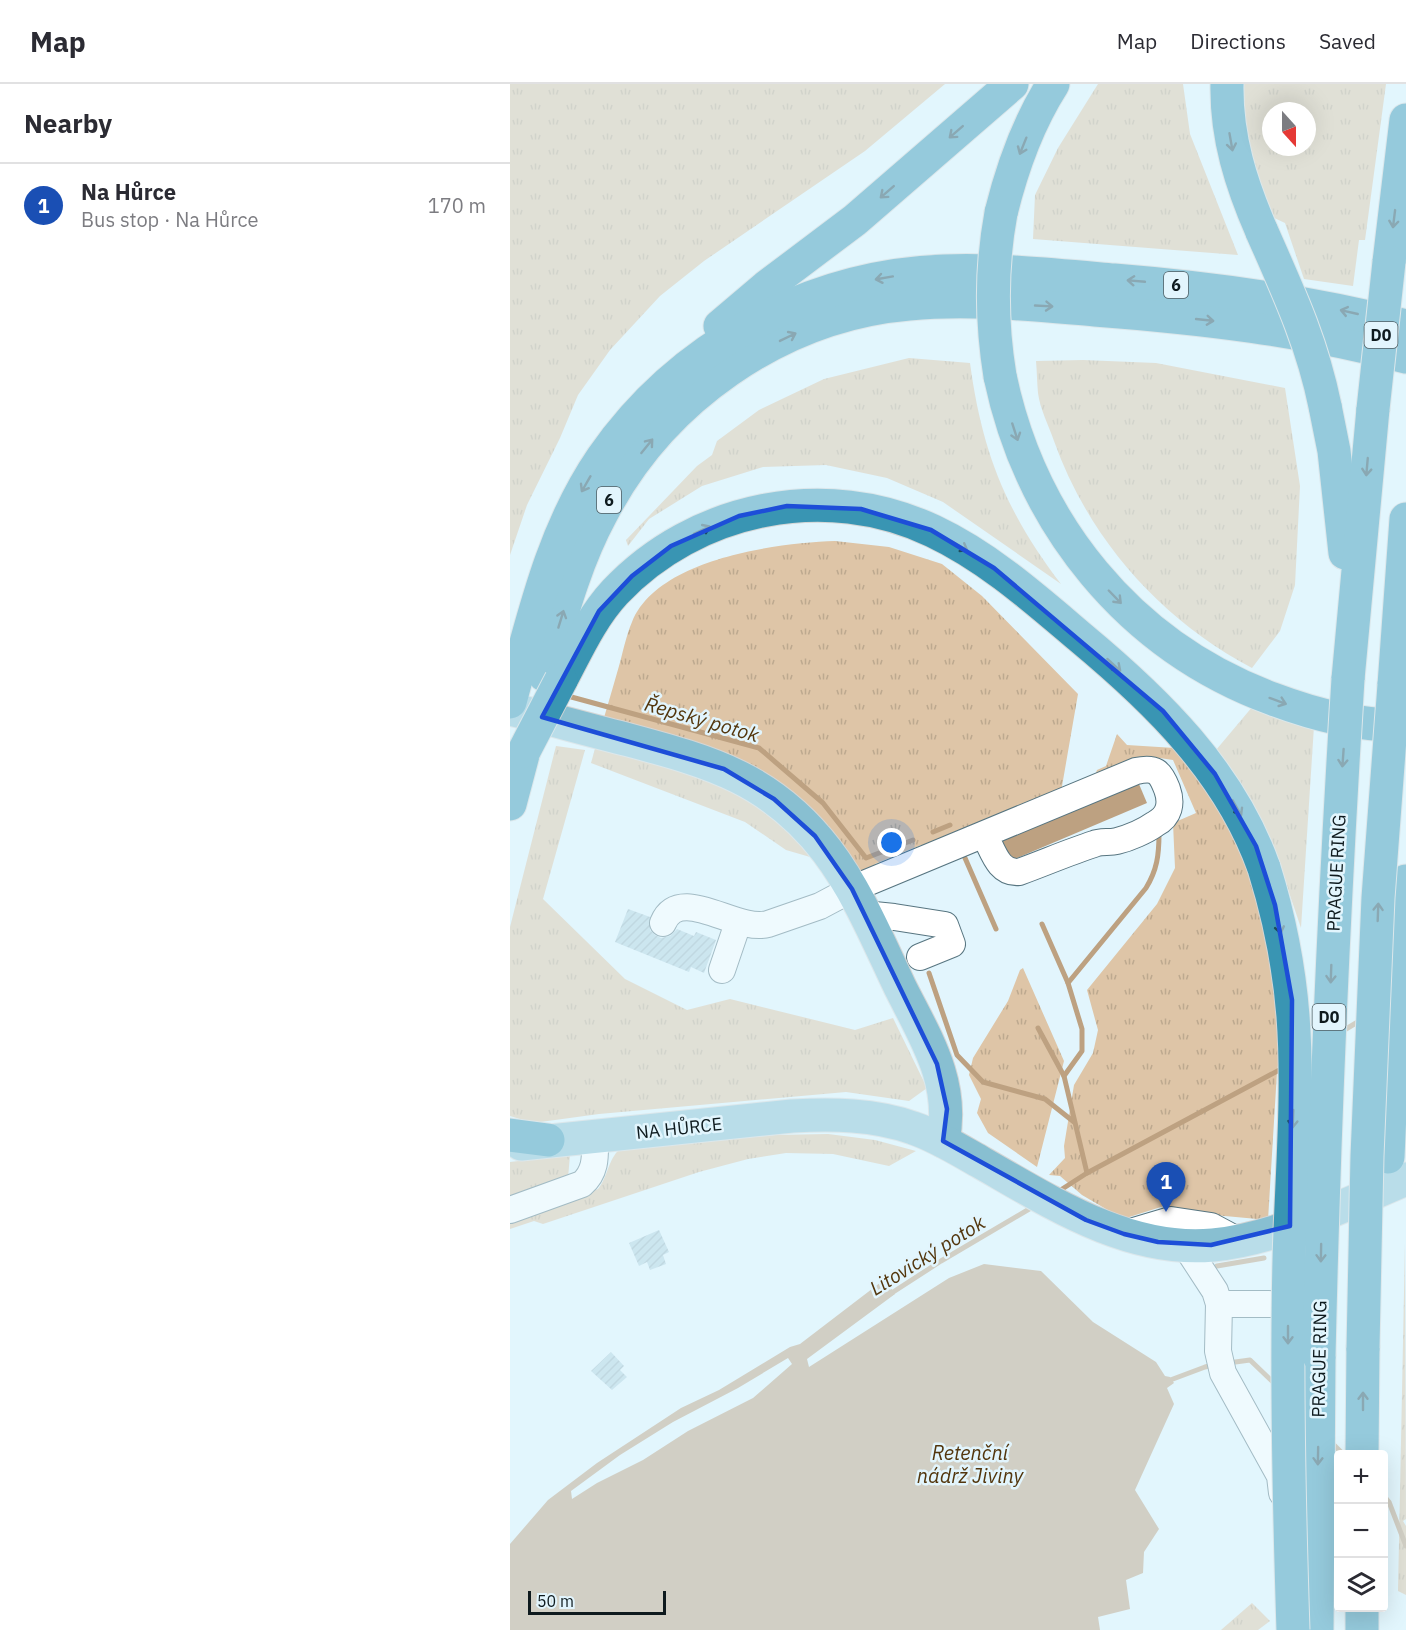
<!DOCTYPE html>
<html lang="en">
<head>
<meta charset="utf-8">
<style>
	:root { --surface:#fff; --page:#f2f2f3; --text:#2b2b33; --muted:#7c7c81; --line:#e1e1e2; --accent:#7c3aed }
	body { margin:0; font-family:"IBM Plex Sans",sans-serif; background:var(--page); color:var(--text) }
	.controls { position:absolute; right:18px; bottom:18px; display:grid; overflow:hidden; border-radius:6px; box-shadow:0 6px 24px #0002 }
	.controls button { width:54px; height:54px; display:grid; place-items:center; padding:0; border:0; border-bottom:2px solid var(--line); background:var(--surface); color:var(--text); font:30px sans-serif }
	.compass { position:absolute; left:752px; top:18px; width:54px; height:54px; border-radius:50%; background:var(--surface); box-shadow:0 6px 24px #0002; rotate:159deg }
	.scale { position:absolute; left:18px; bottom:15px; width:138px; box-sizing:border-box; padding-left:6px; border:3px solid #0e1a1e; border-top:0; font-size:16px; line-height:21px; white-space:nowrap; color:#0e1a1e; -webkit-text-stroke:4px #e2f5fd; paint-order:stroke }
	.you { position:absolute; left:382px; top:759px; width:21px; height:21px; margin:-15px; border:4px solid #fff; border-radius:50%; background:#1a73e8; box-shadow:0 0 0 9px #1a73e833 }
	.badge { display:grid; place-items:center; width:39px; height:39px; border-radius:50%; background:var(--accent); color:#fff; font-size:20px; font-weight:700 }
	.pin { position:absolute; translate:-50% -50px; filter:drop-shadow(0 2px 3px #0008) }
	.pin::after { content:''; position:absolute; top:32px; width:21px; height:18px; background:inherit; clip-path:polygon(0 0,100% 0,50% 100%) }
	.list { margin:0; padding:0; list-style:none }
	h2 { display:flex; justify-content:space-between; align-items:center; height:78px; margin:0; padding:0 24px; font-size:26px }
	h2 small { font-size:20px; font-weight:400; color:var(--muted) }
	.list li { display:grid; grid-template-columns:39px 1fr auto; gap:18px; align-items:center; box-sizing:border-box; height:84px; padding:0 24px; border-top:2px solid var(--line) }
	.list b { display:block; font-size:22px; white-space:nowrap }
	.list p { margin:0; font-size:20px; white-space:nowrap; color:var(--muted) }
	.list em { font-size:20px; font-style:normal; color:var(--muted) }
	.icon { flex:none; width:33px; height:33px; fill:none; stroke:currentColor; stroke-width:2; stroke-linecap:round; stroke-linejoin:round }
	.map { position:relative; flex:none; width:896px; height:1546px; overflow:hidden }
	header { display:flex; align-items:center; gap:36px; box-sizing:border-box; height:84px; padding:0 30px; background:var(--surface); border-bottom:2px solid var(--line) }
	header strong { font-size:28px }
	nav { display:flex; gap:33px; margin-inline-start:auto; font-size:21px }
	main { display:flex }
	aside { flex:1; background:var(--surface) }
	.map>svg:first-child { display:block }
</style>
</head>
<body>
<header>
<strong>Map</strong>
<nav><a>Map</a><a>Directions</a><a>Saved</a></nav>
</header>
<main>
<aside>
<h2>Nearby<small></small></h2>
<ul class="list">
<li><span class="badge" style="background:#1a4fb4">1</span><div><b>Na Hůrce</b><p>Bus stop · Na Hůrce</p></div><em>170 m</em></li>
</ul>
</aside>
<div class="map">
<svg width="896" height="1546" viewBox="0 0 896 1546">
	<defs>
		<pattern id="grass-tufts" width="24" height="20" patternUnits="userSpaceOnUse" patternTransform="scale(1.5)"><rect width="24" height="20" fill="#dec5a7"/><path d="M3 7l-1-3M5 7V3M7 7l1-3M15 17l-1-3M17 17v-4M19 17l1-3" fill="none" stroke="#bda98f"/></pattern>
		<pattern id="building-hatch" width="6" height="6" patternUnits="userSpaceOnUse" patternTransform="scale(1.5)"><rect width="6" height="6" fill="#b2d2de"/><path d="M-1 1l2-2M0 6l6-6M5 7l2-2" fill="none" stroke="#98b4be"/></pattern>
	</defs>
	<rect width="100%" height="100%" fill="#e2f5fd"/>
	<g fill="url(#grass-tufts)" fill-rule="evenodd">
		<polygon points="0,0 435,0 355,67 194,177 150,212 100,266 68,311 50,354 17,421 0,471"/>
		<polygon points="588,0 673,0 680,50 728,171 523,155 525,111 548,64"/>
		<path d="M732 0H876L855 156H849L843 202 794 195 775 139 758 131 736 62ZM761 27H797V63H761Z"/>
		<path d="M399 274 460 279C472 368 496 428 551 500L433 418 377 394 316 381 253 383 192 402 139 435 118 462 116 456 187 382 202 371 207 357 249 326 314 295Z"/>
		<path d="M573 276 646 279 775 304 790 402 785 501 770 547 742 584C650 535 579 455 544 357 539 342 530 325 528 309 527 299 527 288 526 277Z"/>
		<path d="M325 457 379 463 432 480 472 512 568 610 551 708 426 764 411 761 365 780 362 791 276 766 235 738 81 679C90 646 100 614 109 582 113 568 116 552 122 538 147 475 265 459 325 457Z"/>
		<polygon points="743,622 804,642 791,844 763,761 743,723 706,666"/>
		<path d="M607 650 617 661 665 664 695 700 722 751 746 807 762 863 770 967 767 988 758 1136 704 1131 654 1122 613 1135 572 1111 550 1092 539 1091 555 1074 554 1062 564 1001 583 969 588 946 577 906 647 820 665 784 663 739 686 729 663 676C629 669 614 681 584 694L587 686 596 682Z"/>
		<polygon points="46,662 75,666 33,815 115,895 177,926 220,915 345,946 383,934 417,1004 399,1017 336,1008 89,1030 23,1039 0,1032 0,843"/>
		<polygon points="513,884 554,977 527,1083 478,1049 467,1029 471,1015 459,991 463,974 498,917 510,886"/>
		<path d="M318 1050 365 1056 406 1067 379 1082 323 1070 276 1069 238 1075 189 1088 33 1140 24 1137 0 1145V1136L88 1105C98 1093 98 1075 110 1065L265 1051Z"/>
		<polygon points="60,1071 58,1094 0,1113 0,1078"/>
		<polygon points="895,1159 896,1435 893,1437 896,1442 896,1511 888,1507"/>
		<polygon points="742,1519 760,1537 748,1546 711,1546"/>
	</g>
	<g fill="#bda181" fill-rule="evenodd">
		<polygon points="626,693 637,719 500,777 489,751"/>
		<path d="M474 1180 531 1187 583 1238 646 1278 655 1292 660 1293 664 1299 657 1304 664 1320 625 1406 649 1445 634 1468 633 1489 616 1496 620 1525 588 1533 590 1546H0V1460L38 1416 87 1379 171 1324 209 1306 280 1263 290 1260 375 1195 385 1210 297 1275 299 1283 439 1194ZM278 1274 282 1280 243 1314 178 1347 133 1376 87 1399 62 1415 61 1407 110 1371 163 1338 228 1304Z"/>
	</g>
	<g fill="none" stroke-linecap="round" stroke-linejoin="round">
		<g stroke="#bda181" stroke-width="5">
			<polyline points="54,611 249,664 313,719 356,774 403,756"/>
			<polyline points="423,748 440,741"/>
			<polyline points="455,774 486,845"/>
			<polyline points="532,840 558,899"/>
			<polyline points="419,889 447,971 473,998 535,1015 564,1038"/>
			<polyline points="528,944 554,992 577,1089"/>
			<polyline points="831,948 851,936"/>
			<path d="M554 992 572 967V945L558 899 636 804C647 786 649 771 649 750"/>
			<polyline points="546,1109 577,1089 775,983"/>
			<polyline points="707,1182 754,1174"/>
			<polyline points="377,1212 431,1177 526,1121"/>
			<polyline points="718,1279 740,1276 765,1300"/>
			<polyline points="655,1298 695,1283 703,1281"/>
			<polyline points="822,1359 833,1370"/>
			<polyline points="874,1412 879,1418 896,1462"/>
		</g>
	</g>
	<g fill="url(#building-hatch)">
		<polygon points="118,825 140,833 140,846 145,851 151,854 160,852 167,845 184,852 186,848 206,856 194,889 181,883 179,888 105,858"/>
		<polygon points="149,1146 159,1168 153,1171 156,1180 140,1186 137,1178 129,1182 119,1159"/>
		<polygon points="101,1268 114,1282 110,1286 117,1293 102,1306 81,1287"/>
	</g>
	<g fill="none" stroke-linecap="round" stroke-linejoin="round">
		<g stroke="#577580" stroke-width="28">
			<g id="minor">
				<polyline points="354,830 384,833 435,841 442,860 410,873"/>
				<path d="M153 839C170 799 226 849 258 840L310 822 342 805 626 687C645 683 650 687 657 705 662 719 660 732 645 740 635 747 619 754 607 757 599 759 591 757 584 760 559 768 534 779 509 788 488 790 483 766 474 750"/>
				<polyline points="212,886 228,839"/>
				<path d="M0 1126 72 1100C87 1087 85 1071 85 1053"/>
				<polyline points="614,1150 661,1136 701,1142 729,1157"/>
				<polyline points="675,1161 705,1207 709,1220 708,1267 713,1289 770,1392 772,1409"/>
				<polyline points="709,1220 759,1220"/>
			</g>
		</g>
		<g stroke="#d4d6d6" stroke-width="35">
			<g id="major">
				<path d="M0 625C40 635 79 646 119 656 201 678 262 695 317 767 348 808 368 857 390 903 415 953 445 998 433 1057"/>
				<path d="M11 1060 282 1032C322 1030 364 1030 403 1044 427 1052 449 1066 472 1079 542 1119 619 1169 703 1161 767 1155 837 1120 896 1095"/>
			</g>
		</g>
		<g stroke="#d4d6d6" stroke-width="35">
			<g id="highway">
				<path d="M717 0C716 53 731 100 752 148"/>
				<path d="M491 129C502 84 518 39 543 0"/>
				<polyline points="879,178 896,36"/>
				<polyline points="210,242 256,203 345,136 502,0"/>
				<path d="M490 292C521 440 619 562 763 615 808 632 848 641 896 642"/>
				<polyline points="815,322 824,367 835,469"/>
				<path d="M34 591C50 537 64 481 91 431 150 316 269 231 399 220 460 214 524 221 585 226 690 234 795 246 896 273"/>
				<polyline points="838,595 863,325"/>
				<path d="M51 596C67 566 81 534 105 508 185 423 316 396 423 447 478 473 524 514 570 553 647 617 720 688 754 784"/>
				<polyline points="884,601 896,435"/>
				<path d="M0 618C23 534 42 447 92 374 169 263 298 192 434 187 490 185 548 191 604 196 703 204 800 217 896 242"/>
				<polyline points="0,720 14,667"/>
				<polyline points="0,1051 38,1056"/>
				<polyline points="878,1073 883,962 896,797"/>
				<polyline points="852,1370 853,1264"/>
				<polyline points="852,1524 852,1546"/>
				<polyline points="807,1546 809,1272"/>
			</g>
		</g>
		<use href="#minor" stroke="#fff" stroke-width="26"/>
		<use href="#major" stroke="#88bfd1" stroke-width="33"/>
		<use href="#highway" stroke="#3995b3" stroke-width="33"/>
		<g stroke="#d4d6d6" stroke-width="35" stroke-linecap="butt">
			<g id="highway-bridge">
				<path d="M752 148C778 207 802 258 815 322"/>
				<path d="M490 292C481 237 481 183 491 129"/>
				<polyline points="863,325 879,178"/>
				<polyline points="14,667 51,596"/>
				<path d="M754 784C769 832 779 882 783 932 789 1013 781 1096 779 1177 776 1300 779 1423 783 1546"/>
				<polyline points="853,1264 857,1072 868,814 884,601"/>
				<path d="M809 1272C814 1046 824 820 838 595"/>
			</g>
		</g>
		<use href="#highway-bridge" stroke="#3995b3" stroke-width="33"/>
	</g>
	<defs><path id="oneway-shaft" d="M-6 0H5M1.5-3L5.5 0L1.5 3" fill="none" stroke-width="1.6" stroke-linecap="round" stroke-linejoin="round" transform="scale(1.5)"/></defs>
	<g stroke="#1f4b5a">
		<use href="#oneway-shaft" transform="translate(446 48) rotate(139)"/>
		<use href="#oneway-shaft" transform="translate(721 58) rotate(80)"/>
		<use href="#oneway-shaft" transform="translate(513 62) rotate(112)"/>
		<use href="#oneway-shaft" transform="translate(377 108) rotate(139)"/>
		<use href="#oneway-shaft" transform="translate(884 135) rotate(97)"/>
		<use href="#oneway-shaft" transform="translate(374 194) rotate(170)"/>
		<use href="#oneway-shaft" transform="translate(626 197) rotate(-175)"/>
		<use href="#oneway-shaft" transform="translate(534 222) rotate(3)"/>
		<use href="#oneway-shaft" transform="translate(839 228) rotate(-167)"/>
		<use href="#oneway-shaft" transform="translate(695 236) rotate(6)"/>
		<use href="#oneway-shaft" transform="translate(278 253) rotate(-26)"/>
		<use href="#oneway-shaft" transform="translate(505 348) rotate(72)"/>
		<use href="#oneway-shaft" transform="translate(137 362) rotate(-51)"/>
		<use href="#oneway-shaft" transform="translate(857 383) rotate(95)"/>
		<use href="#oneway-shaft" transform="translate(76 400) rotate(120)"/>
		<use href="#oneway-shaft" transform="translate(192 446) rotate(-25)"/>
		<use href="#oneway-shaft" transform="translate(450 462) rotate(30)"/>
		<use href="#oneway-shaft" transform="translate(605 513) rotate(46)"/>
		<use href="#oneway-shaft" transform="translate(51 535) rotate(-73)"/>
		<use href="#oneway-shaft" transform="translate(604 581) rotate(42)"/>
		<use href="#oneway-shaft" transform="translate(768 617) rotate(20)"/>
		<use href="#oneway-shaft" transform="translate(833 674) rotate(94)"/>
		<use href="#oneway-shaft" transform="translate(727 724) rotate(60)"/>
		<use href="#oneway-shaft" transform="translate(868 828) rotate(-88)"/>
		<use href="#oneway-shaft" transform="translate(769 841) rotate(78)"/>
		<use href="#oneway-shaft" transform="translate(821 890) rotate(92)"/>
		<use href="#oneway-shaft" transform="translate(783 1035) rotate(92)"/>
		<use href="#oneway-shaft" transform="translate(811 1169) rotate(91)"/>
		<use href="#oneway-shaft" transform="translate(778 1251) rotate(90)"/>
		<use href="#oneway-shaft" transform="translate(853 1317) rotate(-90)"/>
		<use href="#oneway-shaft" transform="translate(808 1372) rotate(91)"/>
	</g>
	<path d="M0 0H896V1546H0ZM277 422 351 425 421 446 484 484 653 627 705 690 746 762 765 821 782 916 780 1142 701 1161 648 1158 614 1150 576 1136 433 1057 437 1025 427 980 342 805 305 752 264 715 214 685 32 633 89 527 122 492 161 462 229 432Z" fill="#e2f5fd" fill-opacity=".55" fill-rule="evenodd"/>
	<path fill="none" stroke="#1d4ed8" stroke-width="4.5" stroke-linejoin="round" d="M277 422 351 425 421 446 484 484 653 627 705 690 746 762 765 821 782 916 780 1142 701 1161 648 1158 614 1150 576 1136 433 1057 437 1025 427 980 342 805 305 752 264 715 214 685 32 633 89 527 122 492 161 462 229 432Z"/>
	<g text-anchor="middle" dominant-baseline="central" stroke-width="5" stroke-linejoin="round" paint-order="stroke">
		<g fill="#e2f5fd" stroke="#4e5c61" stroke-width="1.5">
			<rect x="654" y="188" width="24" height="26" rx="4.5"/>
			<rect x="854.5" y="238" width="33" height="26" rx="4.5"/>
			<rect x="87" y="403" width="24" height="26" rx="4.5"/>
			<rect x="802.5" y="920" width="33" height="26" rx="4.5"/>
		</g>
		<g font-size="16" font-weight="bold" fill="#0e1a1e">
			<text x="666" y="201">6</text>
			<text x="871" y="251">D0</text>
			<text x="99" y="416">6</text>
			<text x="819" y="933">D0</text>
		</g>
		<g font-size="18" fill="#0e1a1e" stroke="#e2f5fd">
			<text transform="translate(826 789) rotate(-87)">PRAGUE RING</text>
			<text transform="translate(169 1044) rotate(-6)">NA HŮRCE</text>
			<text transform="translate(809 1275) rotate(-89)">PRAGUE RING</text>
		</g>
		<g font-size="20" font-style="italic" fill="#53360d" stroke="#e2f5fd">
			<text transform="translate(192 635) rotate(16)">Řepský potok</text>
			<text transform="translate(417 1171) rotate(-32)">Litovický potok</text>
			<text x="460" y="1368">Retenční<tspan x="460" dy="23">nádrž Jiviny</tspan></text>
		</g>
	</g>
</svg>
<div class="controls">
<button>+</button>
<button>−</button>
<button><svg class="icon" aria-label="layers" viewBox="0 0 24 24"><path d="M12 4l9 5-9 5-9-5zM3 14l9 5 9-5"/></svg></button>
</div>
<svg class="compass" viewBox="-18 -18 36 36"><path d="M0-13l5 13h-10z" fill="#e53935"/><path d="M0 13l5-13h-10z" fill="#7c7c81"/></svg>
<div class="scale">50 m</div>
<div class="you"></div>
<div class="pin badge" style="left:656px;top:1128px;background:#1a4fb4">1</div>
</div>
</main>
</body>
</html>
